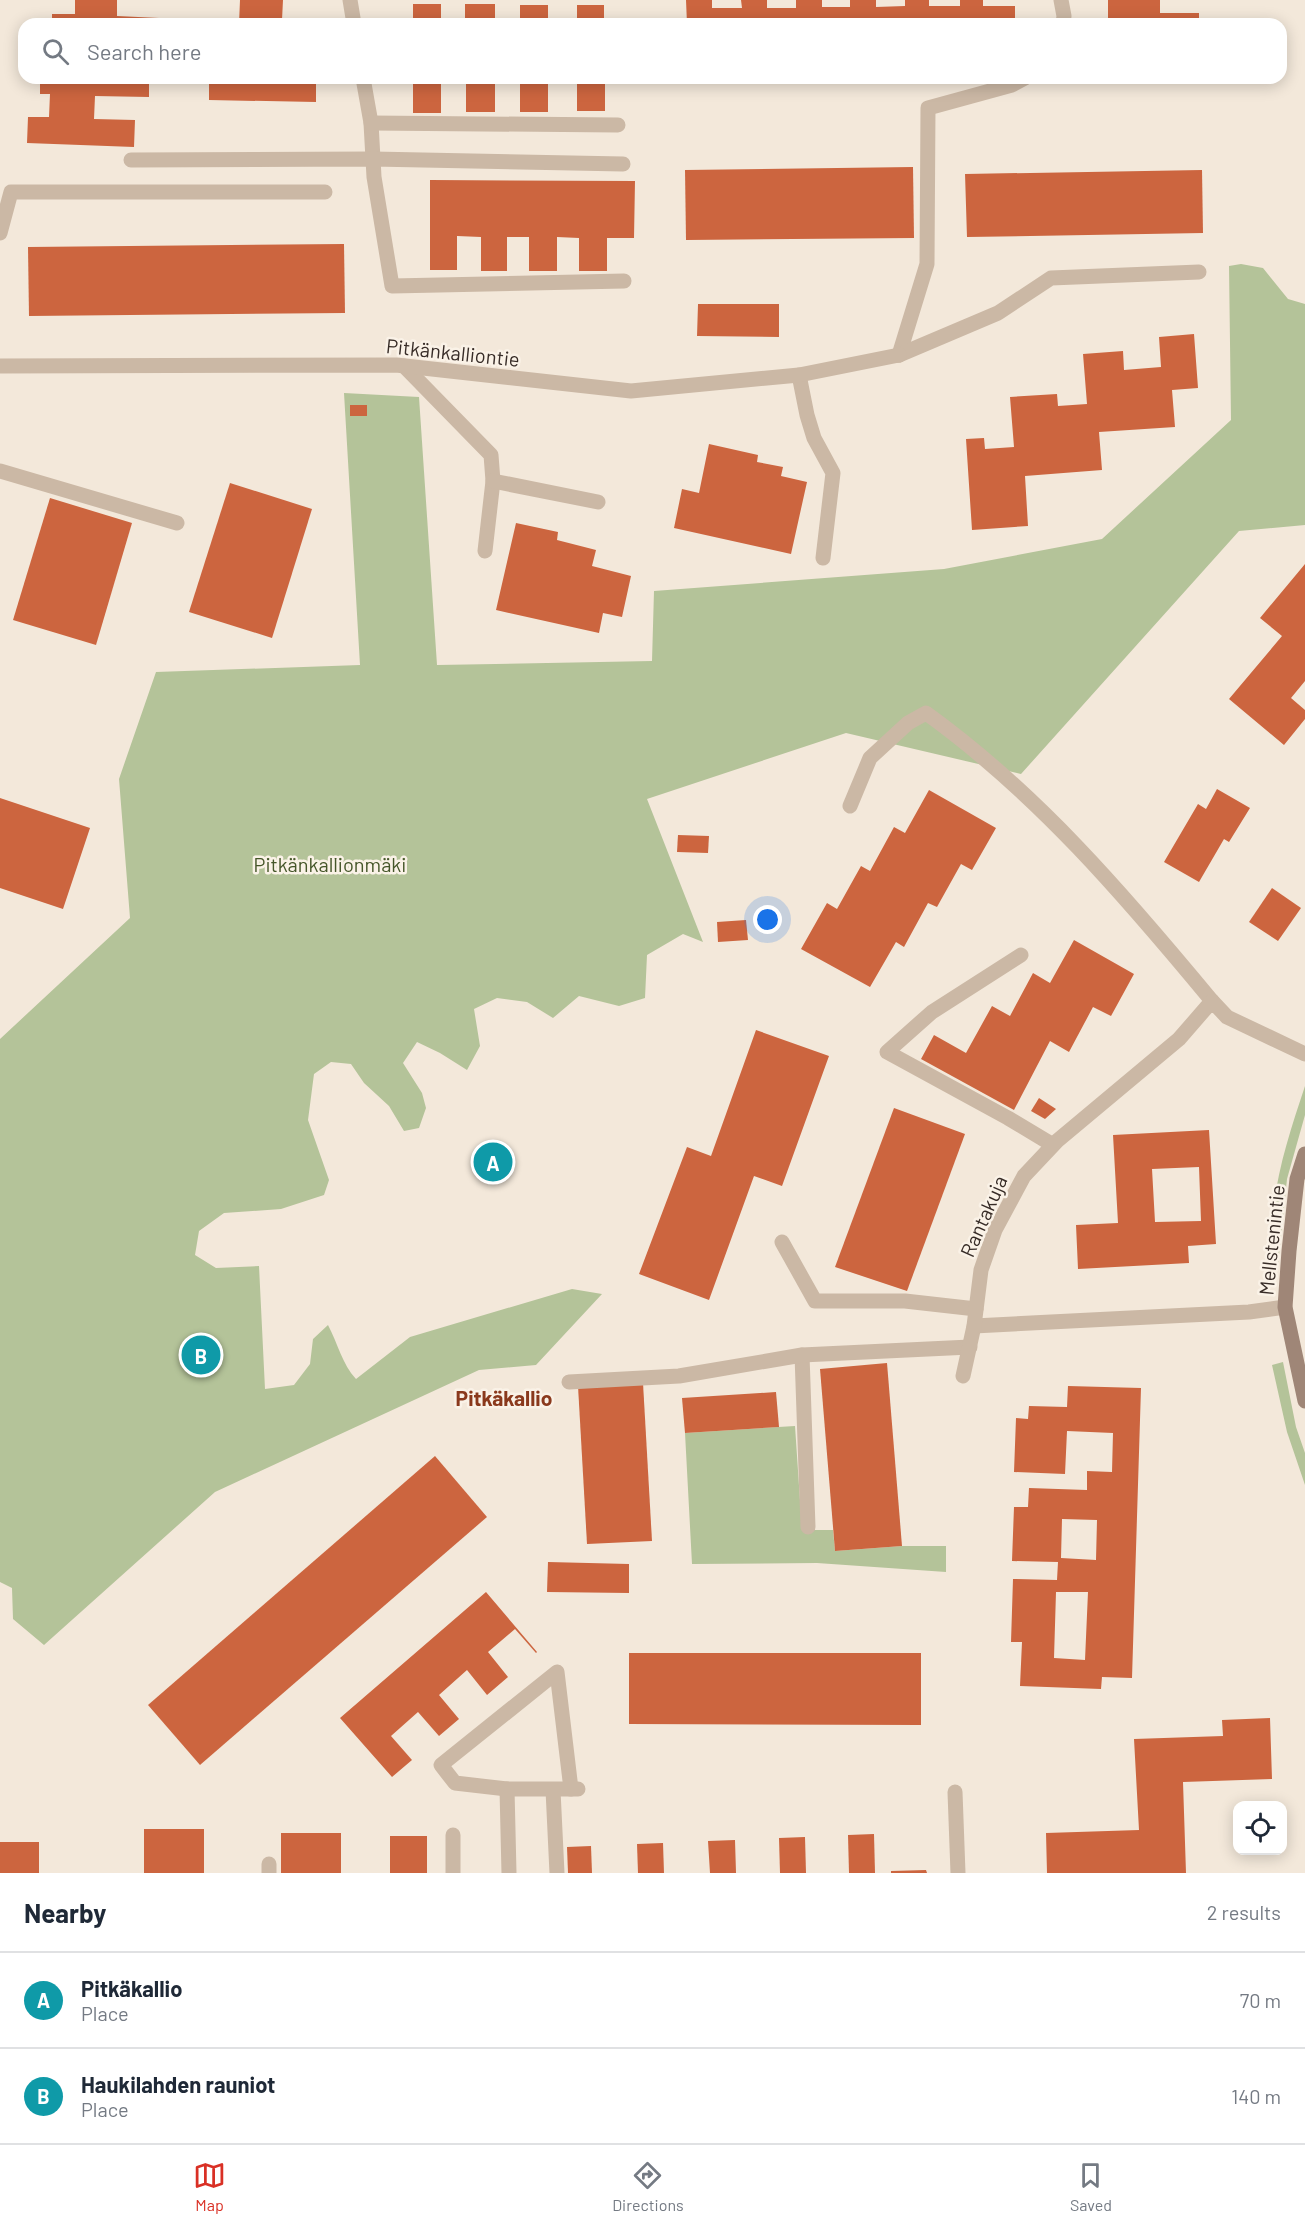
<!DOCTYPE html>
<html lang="en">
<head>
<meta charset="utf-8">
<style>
	:root { --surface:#fff; --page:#f2f2f3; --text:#1f2937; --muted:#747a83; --line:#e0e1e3; --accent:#d93025 }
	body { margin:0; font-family:Barlow,sans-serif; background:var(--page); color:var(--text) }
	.controls { position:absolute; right:18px; bottom:18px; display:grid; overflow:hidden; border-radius:12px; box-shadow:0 3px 15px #0003 }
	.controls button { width:54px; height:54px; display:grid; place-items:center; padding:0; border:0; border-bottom:2px solid var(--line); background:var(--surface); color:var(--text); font:30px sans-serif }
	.you { position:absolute; left:768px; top:920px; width:21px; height:21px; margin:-15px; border:4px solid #fff; border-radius:50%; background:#1a73e8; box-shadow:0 0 0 9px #1a73e833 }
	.badge { display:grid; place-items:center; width:39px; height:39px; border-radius:50%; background:var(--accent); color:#fff; font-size:20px; font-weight:700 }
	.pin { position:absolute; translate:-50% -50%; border:3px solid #fff; box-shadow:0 2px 6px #0006 }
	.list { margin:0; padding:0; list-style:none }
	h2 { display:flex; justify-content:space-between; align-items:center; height:78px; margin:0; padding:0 24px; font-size:26px }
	h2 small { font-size:20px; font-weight:400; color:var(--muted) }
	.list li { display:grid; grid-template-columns:39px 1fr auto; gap:18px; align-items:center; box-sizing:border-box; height:96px; padding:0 24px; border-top:2px solid var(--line) }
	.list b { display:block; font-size:22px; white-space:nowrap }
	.list p { margin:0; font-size:20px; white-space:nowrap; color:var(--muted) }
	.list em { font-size:20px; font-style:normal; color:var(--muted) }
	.icon { flex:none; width:33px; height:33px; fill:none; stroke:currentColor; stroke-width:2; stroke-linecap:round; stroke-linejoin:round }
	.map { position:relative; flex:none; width:1305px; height:1873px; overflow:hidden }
	.search { position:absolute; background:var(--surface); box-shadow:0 3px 15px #0003; left:18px; right:18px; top:18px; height:66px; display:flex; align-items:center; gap:15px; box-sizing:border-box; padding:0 21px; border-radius:18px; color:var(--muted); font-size:22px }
	.sheet { height:270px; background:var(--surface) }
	nav { display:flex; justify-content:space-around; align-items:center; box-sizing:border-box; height:84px; border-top:2px solid var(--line); background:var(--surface); font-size:16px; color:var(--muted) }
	nav a { display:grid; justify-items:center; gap:3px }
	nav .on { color:var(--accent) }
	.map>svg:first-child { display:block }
</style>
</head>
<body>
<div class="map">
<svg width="1305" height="1873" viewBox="0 0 1305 1873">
	<rect width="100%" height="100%" fill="#f3e8da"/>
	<g fill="#b4c399">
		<path d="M1241 264 1263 268 1288 299 1305 304V525L1239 531 1021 774 846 733 647 799 703 942 683 934 647 955 645 998 619 1006 579 996 553 1018 527 1002 497 998 474 1009 480 1046 467 1070 440 1053 417 1042 403 1063 422 1093 426 1108 419 1128 404 1131 389 1106 364 1083 351 1064 331 1062 314 1074 308 1120 329 1180 324 1195 281 1209 224 1213 199 1231 195 1255 216 1268 259 1266 265 1389 294 1385 310 1364 313 1339 328 1325C338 1344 342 1364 356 1379L410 1337 572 1289 602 1294 536 1365 479 1370 215 1492 44 1645 13 1619 12 1588 0 1582V1039L130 918 119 779 156 672 360 665 344 393 419 397 437 665 652 661 654 591 944 569 1102 539 1231 420 1229 266Z"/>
		<path d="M1305 1086V1115L1287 1179 1278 1264H1268C1270 1244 1271 1224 1274 1204 1279 1164 1292 1125 1305 1086Z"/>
		<polygon points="1283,1362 1296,1427 1305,1453 1305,1485 1287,1432 1272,1365"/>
		<polygon points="795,1426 802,1530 833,1530 835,1551 902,1546 946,1546 946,1572 817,1563 692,1564 685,1433"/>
	</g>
	<g fill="#cc653f" fill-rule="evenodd">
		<polygon points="75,0 117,0 117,16 159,18 158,24 52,24 52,14 75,14"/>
		<polygon points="240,0 283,0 282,20 306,20 305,24 239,24"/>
		<polygon points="686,0 712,0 712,8 742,8 741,0 767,0 767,8 796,8 796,0 822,0 822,7 850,7 850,0 876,0 876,7 905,6 905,0 929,0 929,6 960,6 960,0 983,0 983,6 1015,6 1015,24 687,24"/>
		<polygon points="1108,0 1160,0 1160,13 1199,13 1199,24 1108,24"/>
		<rect x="413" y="4" width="28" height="20"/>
		<rect x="465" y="4" width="30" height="20"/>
		<rect x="520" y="5" width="28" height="19"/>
		<rect x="577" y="5" width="27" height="19"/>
		<polygon points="40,78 149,78 149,97 95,96 94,119 135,120 134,147 27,143 28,117 49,117 50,94 40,94"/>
		<polygon points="209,78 316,78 316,102 209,100"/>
		<rect x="413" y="78" width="28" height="35"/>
		<rect x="466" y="78" width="29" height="34"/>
		<rect x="520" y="78" width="28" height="34"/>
		<rect x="577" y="78" width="28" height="33"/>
		<polygon points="913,167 914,238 686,240 685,170"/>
		<polygon points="1202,170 1203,233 967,237 965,174"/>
		<polygon points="430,180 635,181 634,238 607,238 607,271 579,271 579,238 557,237 557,271 529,271 529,237 507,237 507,271 481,271 481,237 457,236 457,270 430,270"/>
		<polygon points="344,244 345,313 29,316 28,247"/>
		<polygon points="698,304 779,304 779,337 697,336"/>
		<polygon points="1194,334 1198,388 1172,390 1175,427 1099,432 1102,470 1025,476 1028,526 972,530 966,439 984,438 985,449 1014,447 1010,397 1057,394 1058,406 1087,404 1083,354 1123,351 1124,370 1161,367 1159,337"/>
		<rect x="350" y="405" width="17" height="11"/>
		<polygon points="709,444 758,455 757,462 783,467 781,476 807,482 791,554 674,528 682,489 699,493"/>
		<polygon points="230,483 312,509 272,638 189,612"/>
		<polygon points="50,498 132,523 96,645 13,620"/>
		<polygon points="516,523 558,532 557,540 596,550 592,566 631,576 622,617 603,613 599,633 496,610"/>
		<polygon points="1305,564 1305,681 1291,698 1305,710 1305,719 1284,745 1229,699 1282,636 1260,618"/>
		<polygon points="1217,789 1250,808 1229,842 1224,839 1199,882 1164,862 1198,804 1206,809"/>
		<polygon points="929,790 996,828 972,870 961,864 937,907 928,903 904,947 896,942 870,987 801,949 827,903 837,909 861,866 870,871 894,827 905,833"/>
		<polygon points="0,798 90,828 63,909 0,888"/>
		<polygon points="678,835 709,836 708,853 677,852"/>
		<polygon points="1272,888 1301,908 1278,941 1249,922"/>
		<polygon points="746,920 748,940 718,942 717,922"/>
		<polygon points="1074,940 1134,974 1111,1016 1093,1007 1069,1052 1050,1041 1014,1110 921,1059 934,1035 966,1053 992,1006 1010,1016 1033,973 1050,983"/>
		<polygon points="756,1030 829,1056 782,1186 754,1176 709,1300 639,1274 687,1147 711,1156"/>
		<polygon points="1039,1098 1056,1109 1045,1119 1031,1111"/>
		<polygon points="894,1108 965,1134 907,1291 835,1267"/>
		<path d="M1209 1130 1216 1244 1188 1246 1189 1263 1078 1269 1076 1225 1118 1223 1113 1135ZM1199 1167 1201 1221 1155 1222 1152 1169Z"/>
		<polygon points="887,1363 902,1546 835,1551 820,1369"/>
		<polygon points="643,1383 652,1541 587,1544 578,1386"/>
		<path d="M1068 1386 1141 1388 1132 1678 1102 1677 1101 1689 1020 1686 1022 1642H1011L1013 1579 1057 1580 1058 1562 1012 1561 1014 1507H1028L1029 1488 1087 1490V1471L1112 1472 1113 1433 1067 1431 1065 1474 1014 1472 1016 1418 1028 1419 1029 1406 1067 1407ZM1062 1519 1097 1520 1096 1560 1061 1558ZM1056 1592H1088L1085 1660 1054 1658Z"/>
		<polygon points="776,1392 779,1427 685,1433 682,1398"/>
		<polygon points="435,1456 487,1517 200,1765 148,1705"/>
		<polygon points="548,1562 629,1564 629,1593 547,1592"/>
		<polygon points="486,1592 537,1652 536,1653 515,1629 488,1652 508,1677 487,1695 467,1670 439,1695 459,1719 439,1736 418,1712 391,1736 412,1760 392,1777 340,1718"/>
		<polygon points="629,1653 921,1653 921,1725 629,1724"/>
		<polygon points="1270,1718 1272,1779 1183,1782 1186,1873 1047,1873 1046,1833 1139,1830 1134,1739 1223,1736 1222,1720"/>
		<rect x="144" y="1829" width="60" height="44"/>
		<rect x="281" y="1833" width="60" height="40"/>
		<polygon points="874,1834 875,1873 849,1873 848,1835"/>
		<rect x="390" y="1836" width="37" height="37"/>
		<polygon points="805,1837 806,1873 780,1873 779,1838"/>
		<polygon points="735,1840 736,1873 710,1873 708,1841"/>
		<rect x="0" y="1842" width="39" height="31"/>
		<polygon points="663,1843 664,1873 638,1873 637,1844"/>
		<polygon points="591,1846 592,1873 568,1873 567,1847"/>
		<polygon points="926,1870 927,1873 891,1873 891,1871"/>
	</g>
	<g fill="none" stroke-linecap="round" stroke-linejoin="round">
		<g stroke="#cbb8a5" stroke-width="15">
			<polyline points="350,0 354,24"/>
			<polyline points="1061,0 1064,16 1063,24"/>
			<polyline points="363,78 371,123 374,177 392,286 624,281"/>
			<polyline points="371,123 618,125"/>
			<polyline points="131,160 373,159 623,164"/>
			<polyline points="0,233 11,192 325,192"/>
			<polyline points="899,355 927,264 928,108 1012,85 1025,78"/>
			<polyline points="899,355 998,313 1051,278 1199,272"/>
			<polyline points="404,366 491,455 493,481 485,551"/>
			<polyline points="799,375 807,415 814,438 833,473 823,558"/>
			<polyline points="0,471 177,523"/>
			<polyline points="493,481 598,502"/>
			<path d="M850 806 870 758 908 723 926 713C1037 793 1125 896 1212 1001"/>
			<polyline points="1021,955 932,1012 887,1052 1008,1118 1053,1145"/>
			<polyline points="782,1242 815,1301 905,1301 976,1309"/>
			<polyline points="802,1355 808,1527"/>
			<polyline points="569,1382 679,1376 802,1355 970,1347"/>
			<polyline points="507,1789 455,1783 441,1765 557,1672 571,1789"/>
			<polyline points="553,1790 557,1873"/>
			<polyline points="269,1873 269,1864"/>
			<polyline points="453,1873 453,1835"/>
		</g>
		<g stroke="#cbb8a5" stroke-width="15">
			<polyline points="0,366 396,365 631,391 799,375 899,355"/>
			<polyline points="974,1326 1249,1312 1285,1307"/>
			<polyline points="963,1376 974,1326 981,1270 995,1230 1024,1176 1057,1141 1179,1039 1212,1001 1227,1017 1305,1054"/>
			<polyline points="955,1792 958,1873"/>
			<polyline points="509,1873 507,1789 578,1789"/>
		</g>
		<polyline stroke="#9f8677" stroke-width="15" points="1305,1154 1297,1179 1289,1251 1285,1307 1305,1401"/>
	</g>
	<g text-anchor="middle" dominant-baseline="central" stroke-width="5" stroke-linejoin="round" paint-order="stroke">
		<g font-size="20" fill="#372c27" stroke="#faf2e7">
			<text transform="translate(453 352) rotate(6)">Pitkänkalliontie</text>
			<text transform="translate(983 1216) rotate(-66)">Rantakuja</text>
			<text transform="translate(1271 1240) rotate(-84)">Mellstenintie</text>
		</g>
		<g font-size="20" fill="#455629" stroke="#faf2e7">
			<text x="330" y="864">Pitkänkallionmäki</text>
		</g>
		<g font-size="21" font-weight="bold" fill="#8a391c" stroke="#faf2e7">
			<text x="504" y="1397">Pitkäkallio</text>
		</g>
	</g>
</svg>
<div class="controls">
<button><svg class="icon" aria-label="locate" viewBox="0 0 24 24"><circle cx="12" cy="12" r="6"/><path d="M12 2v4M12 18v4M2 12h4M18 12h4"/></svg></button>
</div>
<div class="you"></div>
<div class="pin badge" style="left:493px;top:1162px;background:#0f9aa8">A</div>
<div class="pin badge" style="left:201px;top:1355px;background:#0f9aa8">B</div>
<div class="search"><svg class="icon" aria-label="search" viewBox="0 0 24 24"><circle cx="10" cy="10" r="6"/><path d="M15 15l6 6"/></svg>Search here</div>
</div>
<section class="sheet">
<h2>Nearby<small>2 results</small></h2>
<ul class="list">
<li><span class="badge" style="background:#0f9aa8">A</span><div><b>Pitkäkallio</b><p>Place</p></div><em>70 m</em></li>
<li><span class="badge" style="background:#0f9aa8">B</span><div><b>Haukilahden rauniot</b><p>Place</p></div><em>140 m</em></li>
</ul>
</section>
<nav>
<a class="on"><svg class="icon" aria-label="map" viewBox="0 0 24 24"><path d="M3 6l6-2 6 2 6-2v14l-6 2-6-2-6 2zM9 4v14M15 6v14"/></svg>Map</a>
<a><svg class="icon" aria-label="directions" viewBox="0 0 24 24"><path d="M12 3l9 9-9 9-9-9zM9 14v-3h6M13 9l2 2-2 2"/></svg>Directions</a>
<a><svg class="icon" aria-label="saved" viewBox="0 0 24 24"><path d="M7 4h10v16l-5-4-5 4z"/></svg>Saved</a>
</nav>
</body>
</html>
